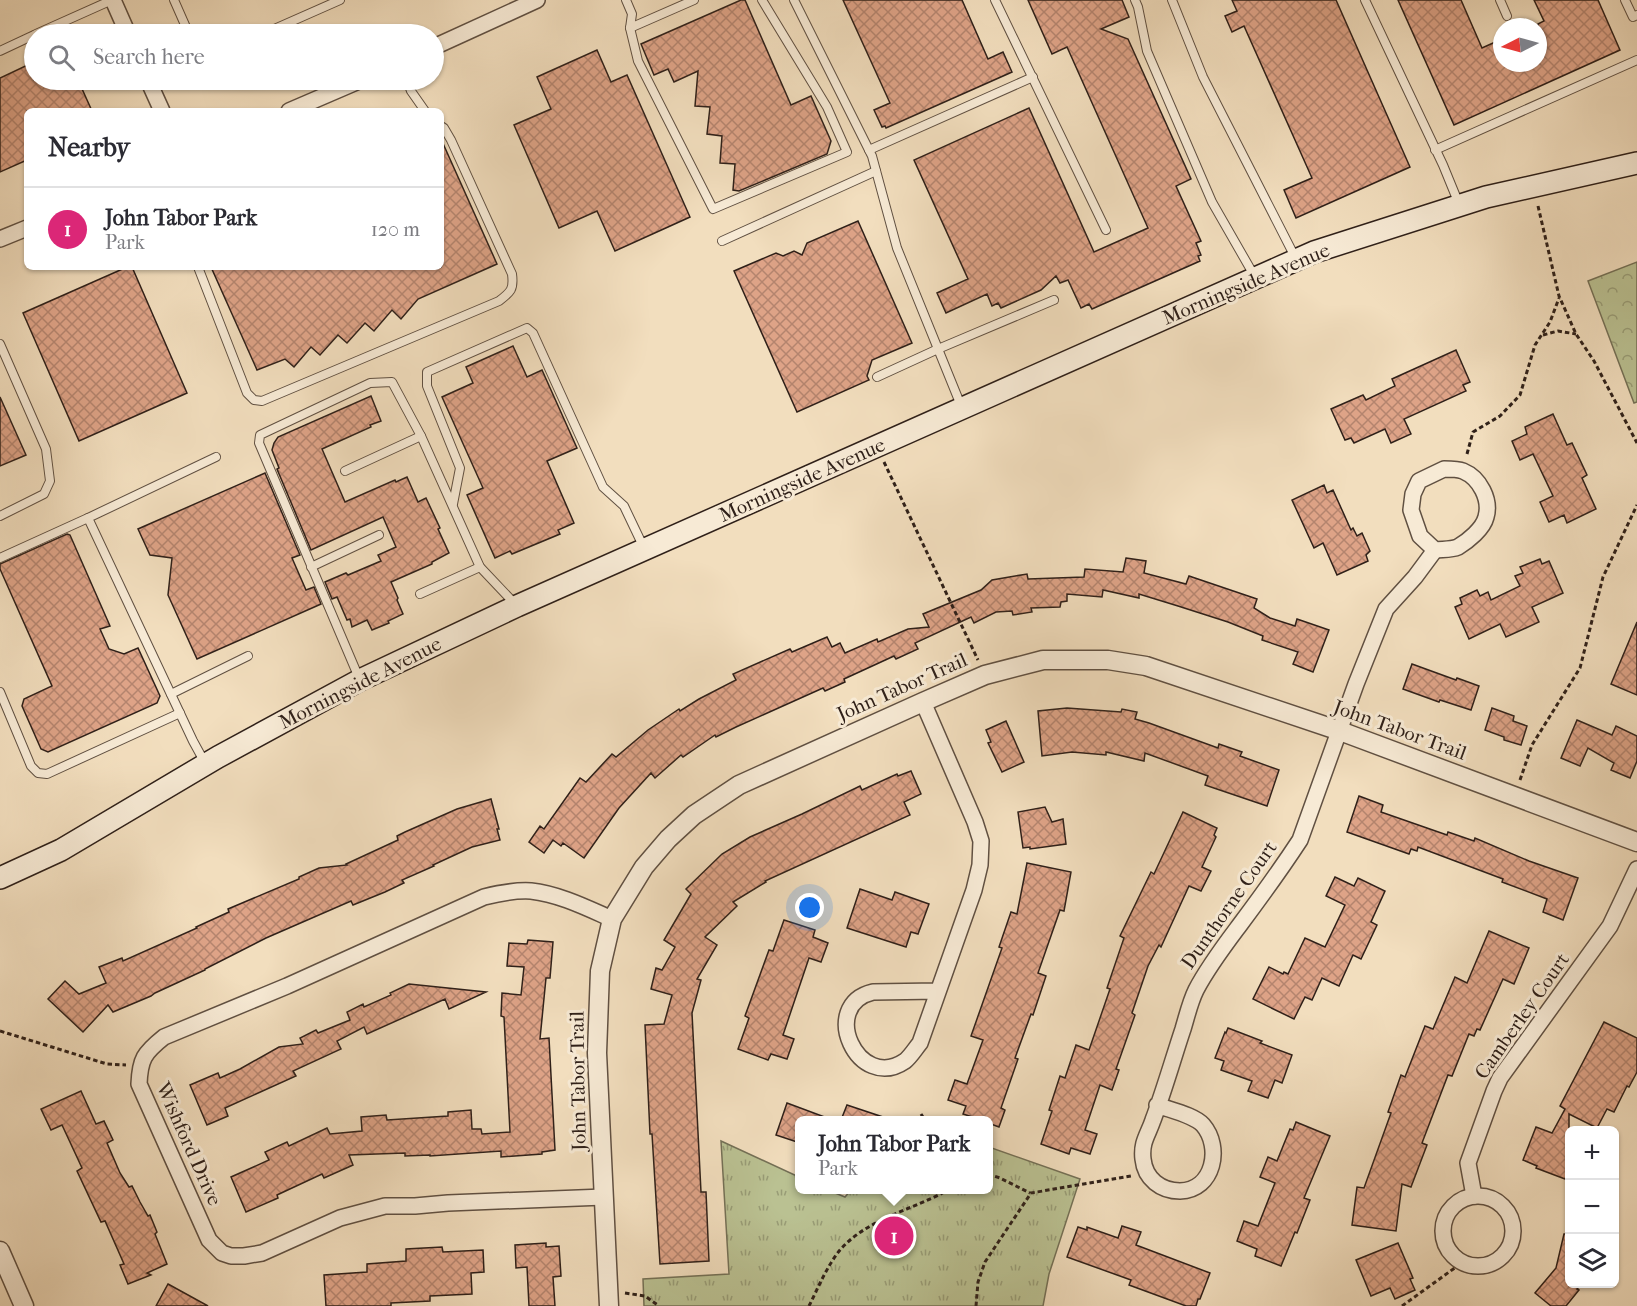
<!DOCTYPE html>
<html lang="en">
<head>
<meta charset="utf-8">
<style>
	:root { --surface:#fff; --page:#f2f2f3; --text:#2b2b33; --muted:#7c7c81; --line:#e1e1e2; --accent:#db2777 }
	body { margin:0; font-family:"IM FELL French Canon",serif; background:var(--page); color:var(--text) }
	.controls { position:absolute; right:18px; bottom:18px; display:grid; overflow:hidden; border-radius:9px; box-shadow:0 2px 4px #0004 }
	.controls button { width:54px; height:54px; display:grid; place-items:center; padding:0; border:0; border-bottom:2px solid var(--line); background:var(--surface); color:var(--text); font:30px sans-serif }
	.compass { position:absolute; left:1493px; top:18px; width:54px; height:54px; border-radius:50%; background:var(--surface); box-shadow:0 2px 4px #0004; rotate:264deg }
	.you { position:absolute; left:810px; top:908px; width:21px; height:21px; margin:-15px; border:4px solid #fff; border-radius:50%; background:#1a73e8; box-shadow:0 0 0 9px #1a73e833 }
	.badge { display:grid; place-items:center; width:39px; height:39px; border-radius:50%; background:var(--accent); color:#fff; font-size:20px; font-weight:700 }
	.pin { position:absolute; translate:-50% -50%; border:3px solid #fff; box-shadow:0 2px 6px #0006 }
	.popup { position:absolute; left:795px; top:1116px; width:198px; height:78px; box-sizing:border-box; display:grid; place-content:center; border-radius:9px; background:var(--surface); filter:drop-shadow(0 2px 4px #0005); font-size:20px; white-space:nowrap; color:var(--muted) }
	.popup b { font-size:22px; color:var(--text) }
	.popup::after { content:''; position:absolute; left:50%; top:100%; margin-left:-12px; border:12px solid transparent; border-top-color:var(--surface) }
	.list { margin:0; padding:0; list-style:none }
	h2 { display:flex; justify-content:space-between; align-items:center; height:78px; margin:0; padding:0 24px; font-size:26px }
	h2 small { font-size:20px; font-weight:400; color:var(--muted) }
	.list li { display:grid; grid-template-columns:39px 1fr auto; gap:18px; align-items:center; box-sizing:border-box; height:84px; padding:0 24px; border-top:2px solid var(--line) }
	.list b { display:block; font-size:22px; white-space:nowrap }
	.list p { margin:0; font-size:20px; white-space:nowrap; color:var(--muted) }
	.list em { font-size:20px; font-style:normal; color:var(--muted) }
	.icon { flex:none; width:33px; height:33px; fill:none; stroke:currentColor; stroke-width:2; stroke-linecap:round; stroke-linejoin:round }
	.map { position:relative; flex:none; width:1637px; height:1306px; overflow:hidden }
	.search { position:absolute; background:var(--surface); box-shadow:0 2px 4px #0004; left:24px; top:24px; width:420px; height:66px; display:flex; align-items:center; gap:15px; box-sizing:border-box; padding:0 21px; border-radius:33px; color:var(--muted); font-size:22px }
	.panel { position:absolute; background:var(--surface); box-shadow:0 2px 4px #0004; left:24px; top:108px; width:420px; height:162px; border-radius:9px }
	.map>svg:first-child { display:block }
</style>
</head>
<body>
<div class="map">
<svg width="1637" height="1306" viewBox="0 0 1637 1306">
	<defs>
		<pattern id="forest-crowns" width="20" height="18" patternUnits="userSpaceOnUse" patternTransform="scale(1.5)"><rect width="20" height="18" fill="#bac192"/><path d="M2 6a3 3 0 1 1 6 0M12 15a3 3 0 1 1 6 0" fill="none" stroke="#989c76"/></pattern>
		<pattern id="park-tufts" width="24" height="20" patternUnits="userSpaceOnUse" patternTransform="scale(1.5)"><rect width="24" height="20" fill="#bac192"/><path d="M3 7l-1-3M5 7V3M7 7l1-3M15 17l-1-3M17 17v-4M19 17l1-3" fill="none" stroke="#989c76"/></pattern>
		<pattern id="building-cross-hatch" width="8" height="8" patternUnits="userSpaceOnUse" patternTransform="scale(1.5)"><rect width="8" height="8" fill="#dea387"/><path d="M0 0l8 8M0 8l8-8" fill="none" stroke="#b4846e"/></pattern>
	</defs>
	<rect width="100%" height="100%" fill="#f2debe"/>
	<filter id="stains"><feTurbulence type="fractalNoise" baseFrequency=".00333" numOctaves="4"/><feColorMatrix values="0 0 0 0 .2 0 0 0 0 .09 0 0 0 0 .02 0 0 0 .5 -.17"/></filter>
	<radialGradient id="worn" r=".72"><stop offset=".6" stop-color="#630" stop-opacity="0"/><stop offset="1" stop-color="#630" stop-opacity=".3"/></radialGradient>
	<polygon fill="url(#forest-crowns)" stroke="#747056" stroke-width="1.5" points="1637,262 1637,402 1634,403 1588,281"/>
	<polygon fill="url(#park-tufts)" stroke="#747056" stroke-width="1.5" points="721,1141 799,1177 800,1190 828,1190 845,1197 851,1190 988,1190 989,1147 1080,1179 1049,1274 1043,1306 644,1306 643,1279 729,1274"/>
	<g fill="url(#building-cross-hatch)" stroke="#2f2019" stroke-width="1.5">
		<polygon points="741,0 745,0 791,105 811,96 831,141 827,154 739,191 733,190 735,164 720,163 722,136 707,134 710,107 695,106 698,71 674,82 668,69 654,75 641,44"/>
		<polygon points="843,0 962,0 988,59 1003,52 1012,72 886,128 885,126 882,127 874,110 890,103"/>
		<polygon points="1028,0 1122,0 1129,17 1101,29 1128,39 1191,179 1176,186 1201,241 1196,243 1201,255 1198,256 1200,261 1092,309 1089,304 1081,308 1068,280 1060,283 1056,276 1041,290 1001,308 998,303 992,306 987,294 946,313 937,293 968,279 914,160 1029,108 1094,252 1148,228 1067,47 1052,54"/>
		<polygon points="1232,0 1336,0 1410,167 1296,218 1284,190 1312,178 1244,26 1232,32 1225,16 1237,11"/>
		<polygon points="1398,0 1461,0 1482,48 1502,39 1502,63 1538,63 1538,24 1544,21 1534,0 1598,0 1620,50 1454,125"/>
		<polygon points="597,50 611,82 627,75 690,217 615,251 597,211 559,228 514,125 551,109 537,77"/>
		<polygon points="34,62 34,80 78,80 92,111 27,111 27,160 0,172 0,78"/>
		<polygon points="441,139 497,264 418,299 401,319 392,310 374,331 365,323 347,343 338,335 320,355 311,347 294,367 285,359 257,370 211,267 441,267"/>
		<polygon points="858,221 912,343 872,360 867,376 869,380 797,412 734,271 776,253 783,256 794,251 802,255 807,243"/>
		<polygon points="127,267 132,267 187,393 79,441 23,313"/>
		<polygon points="513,346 527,377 542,370 577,448 547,461 574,523 558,530 560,534 512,554 510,551 495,558 467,495 483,488 442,397 473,383 466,367"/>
		<polygon points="1456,350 1470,382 1463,385 1466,391 1404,419 1411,434 1391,443 1385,429 1354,443 1351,438 1345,440 1331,409 1363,395 1366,400 1395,386 1392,379"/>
		<polygon points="371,396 381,421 370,425 371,427 322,449 345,502 395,480 396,482 407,477 418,502 426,498 440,528 438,529 449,553 432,562 432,564 391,582 398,598 397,600 403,614 388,621 389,623 372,630 367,620 352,627 350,619 347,620 337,597 332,599 325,582 346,573 348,575 381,561 378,555 396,547 383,517 311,550 277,469 279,468 272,450 274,443 278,437"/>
		<polygon points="0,397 26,455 0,466"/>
		<polygon points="1553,414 1567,445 1572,443 1587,475 1582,478 1596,509 1567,523 1564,515 1549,522 1540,502 1553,496 1533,454 1520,460 1512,441 1527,434 1525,427"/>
		<polygon points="265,473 300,555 292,558 306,590 314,587 321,604 197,659 168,595 172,558 150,555 138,529"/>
		<polygon points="1324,485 1327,493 1333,490 1351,530 1353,528 1357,536 1362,533 1370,551 1366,555 1368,561 1337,575 1323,543 1314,548 1292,500"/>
		<polygon points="67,534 70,535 110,626 100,629 109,649 124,654 138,648 160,696 157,703 48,752 41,749 22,706 24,699 52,686 0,569 0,564"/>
		<polygon points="1126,558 1146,561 1144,573 1186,584 1189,576 1257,599 1254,608 1270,618 1295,626 1297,619 1329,630 1313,672 1293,664 1298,652 1262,640 1263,636 1228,622 1178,606 1139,594 1139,598 1103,590 1102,597 1067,594 1067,601 1061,602 1060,607 1031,608 1032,612 1013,615 1012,611 996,612 974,623 971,617 915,643 918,649 896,659 894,656 844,679 845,682 825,691 823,688 736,727 716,737 715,735 683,757 681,755 655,778 651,773 619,808 584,858 563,843 561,846 553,840 544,853 529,842 540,826 544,829 580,778 586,782 612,754 616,757 648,730 679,709 680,711 699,699 736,680 733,674 790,649 792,652 827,637 832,647 840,643 845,653 877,639 878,642 908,629 929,627 923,614 981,590 992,580 1027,574 1028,579 1084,577 1085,569 1123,572"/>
		<polygon points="1540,559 1542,564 1549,561 1563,593 1532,607 1539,622 1506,637 1500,624 1469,639 1455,607 1462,604 1460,598 1477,590 1480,596 1488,592 1491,600 1520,586 1515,576 1523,573 1520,567"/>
		<polygon points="1637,622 1637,695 1611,684"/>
		<polygon points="1412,664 1456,680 1457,678 1479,686 1471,710 1440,700 1439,702 1403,689"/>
		<polygon points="1067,708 1121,712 1122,709 1137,712 1135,719 1149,723 1218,748 1219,744 1242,752 1240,756 1279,770 1267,806 1205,785 1208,776 1145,753 1144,761 1106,752 1106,755 1072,752 1042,756 1038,711"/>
		<polygon points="1492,708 1514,716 1513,721 1527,726 1521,745 1504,740 1504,737 1485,730"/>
		<polygon points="1577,720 1612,735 1616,726 1637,736 1637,761 1630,778 1611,770 1614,763 1588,748 1580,766 1561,758"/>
		<polygon points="1006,721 1024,762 1002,772 988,743 991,742 986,730"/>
		<polygon points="911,771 921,794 904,802 910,815 765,881 766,882 733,902 737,906 705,937 717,945 697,979 701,980 692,1013 701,1192 706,1192 709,1261 660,1264 652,1134 650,1134 645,1025 664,1024 672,995 651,989 656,968 662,970 675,947 664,940 691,894 686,889 722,854 750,837 802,814 860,786 862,790 897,774 898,776"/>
		<polygon points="1359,796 1383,805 1381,812 1447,835 1448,832 1474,841 1475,838 1529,861 1578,878 1563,920 1543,912 1547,899 1502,882 1503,879 1418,847 1417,851 1411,849 1409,854 1347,832"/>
		<polygon points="491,799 499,829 497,829 500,840 472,847 433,865 434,866 402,880 404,883 385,892 353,905 351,901 266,938 205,969 205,970 155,993 151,996 113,1012 108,1005 83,1032 48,999 65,981 79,994 106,983 99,967 122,958 123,961 197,928 196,927 229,912 228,909 299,879 299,877 319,868 347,865 346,864 398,840 397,836 405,832 457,809"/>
		<polygon points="1045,807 1052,822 1063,819 1066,844 1030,849 1030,847 1023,848 1018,812"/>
		<polygon points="1183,812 1217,828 1214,835 1216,837 1202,867 1211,871 1201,891 1189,886 1161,947 1159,945 1148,966 1132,1013 1135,1015 1116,1069 1119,1070 1112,1090 1100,1085 1085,1130 1097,1134 1090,1154 1071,1148 1069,1154 1041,1144 1052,1111 1049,1110 1060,1076 1065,1078 1076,1045 1089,1050 1110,989 1107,988 1124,938 1120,936 1151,872 1154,874"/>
		<polygon points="1027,863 1071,872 1064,911 1060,910 1038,973 1046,976 1033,1015 1031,1014 1015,1058 1018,1059 1001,1108 1005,1110 999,1127 988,1123 988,1120 982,1120 963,1114 966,1106 948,1100 955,1080 967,1084 983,1040 971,1036 1002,948 999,947 1011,912 1017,914"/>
		<polygon points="1335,877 1354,886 1358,878 1385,891 1371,922 1377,925 1361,959 1353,955 1339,986 1322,978 1312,1000 1305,997 1294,1019 1253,999 1269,967 1283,974 1284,972 1288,974 1305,938 1325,947 1345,905 1326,896"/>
		<polygon points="860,889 892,900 895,892 929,904 918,934 911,932 906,947 847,928"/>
		<polygon points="784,920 815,930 813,937 828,943 821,962 809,958 783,1035 794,1039 787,1059 771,1054 768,1060 738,1049 749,1018 745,1016 769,950 773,951"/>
		<polygon points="1489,931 1529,948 1514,984 1503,979 1480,1030 1477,1029 1474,1036 1469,1034 1452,1076 1448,1075 1422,1143 1427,1145 1411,1187 1402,1184 1396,1231 1352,1225 1357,1187 1364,1188 1391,1113 1388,1112 1401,1075 1405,1077 1425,1026 1433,1029 1455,977 1467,983"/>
		<polygon points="528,940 553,942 550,978 546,978 540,1039 549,1038 555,1150 542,1152 542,1154 501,1157 501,1151 430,1156 430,1155 405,1156 405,1153 349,1155 353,1165 324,1178 322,1174 277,1195 278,1198 246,1212 231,1177 269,1160 265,1152 287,1142 289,1146 327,1128 330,1134 362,1131 361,1117 386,1115 387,1120 448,1116 448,1112 471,1110 472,1129 481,1129 482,1134 510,1132 504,1017 501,1016 502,993 521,995 524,967 507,966 509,943 527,944"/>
		<polygon points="409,984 486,992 449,1009 445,999 367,1034 364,1027 337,1041 341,1049 293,1071 296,1076 225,1108 228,1116 207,1125 190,1085 218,1073 220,1078 240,1069 279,1047 303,1044 300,1038 316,1030 318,1033 350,1020 347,1012 363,1004 364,1007 391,995 390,993"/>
		<polygon points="1604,1022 1637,1038 1637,1072 1629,1087 1627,1086 1614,1112 1607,1109 1597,1128 1569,1114 1569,1168 1565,1179 1536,1168 1537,1166 1523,1160 1536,1127 1552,1133 1565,1109 1560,1106"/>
		<polygon points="1228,1028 1262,1041 1260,1043 1292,1055 1282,1083 1275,1080 1268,1098 1248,1091 1252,1081 1221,1070 1224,1061 1215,1058 1225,1032 1226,1033"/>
		<polygon points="81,1091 96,1124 104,1121 113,1140 107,1143 120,1173 129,1187 132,1186 140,1202 148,1216 150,1215 157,1232 155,1234 167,1264 147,1273 151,1275 128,1284 120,1265 124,1264 105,1221 101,1222 77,1171 82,1168 62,1125 51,1130 41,1109"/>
		<polygon points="787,1103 830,1119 830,1120 800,1120 800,1143 776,1135"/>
		<polygon points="847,1105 886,1118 885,1120 841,1120"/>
		<polygon points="1296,1122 1330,1136 1304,1198 1310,1200 1297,1233 1295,1232 1281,1266 1255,1256 1257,1249 1237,1241 1244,1221 1258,1226 1275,1183 1260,1177 1268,1157 1277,1161 1290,1129 1293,1130"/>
		<polygon points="1122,1226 1141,1232 1136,1245 1210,1273 1200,1299 1198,1299 1196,1306 1186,1306 1129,1285 1131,1280 1067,1257 1078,1227 1087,1230 1087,1227 1118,1238"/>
		<polygon points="1564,1234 1569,1234 1569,1284 1577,1284 1580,1286 1577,1289 1579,1290 1566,1306 1551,1306 1535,1293 1556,1268"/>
		<polygon points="546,1243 546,1247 559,1246 561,1276 553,1277 555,1306 529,1306 527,1267 516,1268 515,1245"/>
		<polygon points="1398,1243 1413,1278 1410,1279 1415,1290 1395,1299 1390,1288 1371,1296 1356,1260"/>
		<polygon points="442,1247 443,1252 483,1250 484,1272 471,1273 472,1294 430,1296 430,1301 391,1303 391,1306 326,1306 324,1275 367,1272 367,1264 406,1261 406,1249"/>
		<polygon points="168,1284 208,1306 156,1306"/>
	</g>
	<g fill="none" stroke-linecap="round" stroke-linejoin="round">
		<g stroke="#605042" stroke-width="10">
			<g id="service">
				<polyline points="174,0 189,34"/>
				<polyline points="626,0 632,14 630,28 638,61 713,209 847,152 827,107 762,0"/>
				<polyline points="794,0 872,156 897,248 962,408"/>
				<polyline points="995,0 1106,230"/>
				<polyline points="1135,0 1138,7 1147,51 1212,202 1255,277"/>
				<polyline points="1172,0 1203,77 1296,259"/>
				<polyline points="1365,0 1443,165 1459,204"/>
				<polyline points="1500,0 1507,16"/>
				<polyline points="1625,0 1633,17 1637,15"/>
				<polyline points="630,28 694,0"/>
				<polyline points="36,34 112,0"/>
				<polyline points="263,34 340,0"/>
				<polyline points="0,51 34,35"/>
				<polyline points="407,80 411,91 425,111"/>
				<polyline points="869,150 1033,77"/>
				<polyline points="1435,150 1637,60"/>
				<polyline points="722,241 876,171"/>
				<path d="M198 267 247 393 254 400 262 401 499 301C511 292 514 289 512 274L451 140 444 128 441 126"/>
				<polyline points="0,344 46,449 50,481 44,494 0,516"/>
				<polyline points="877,377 938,349 1054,300"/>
				<polyline points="345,471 421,436"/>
				<polyline points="453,504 460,468 427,386 427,372 527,328 533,333 603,487 624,506 644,548"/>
				<polyline points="0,558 88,518"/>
				<polyline points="311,567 379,535"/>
				<polyline points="420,594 480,567"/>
				<polyline points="359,678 259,443 260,435 370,383 392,382 421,436 480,567 516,605"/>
				<polyline points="0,692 31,766 38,773 47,774 180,713"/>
				<polyline points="171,694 248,656"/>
				<polyline points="205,763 193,741 88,518 216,457"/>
			</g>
		</g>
		<g stroke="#605042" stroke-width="18">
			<g id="minor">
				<polyline points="113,0 128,34"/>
				<polyline points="434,47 537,0"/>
				<polyline points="148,80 162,111"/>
				<polyline points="289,111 361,80"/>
				<polyline points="0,239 27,228"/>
				<path d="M1444 469C1450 469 1458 469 1463 471 1480 478 1491 500 1486 517 1483 529 1468 541 1458 547 1451 550 1442 549 1435 550L1420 536 1411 510 1413 494 1419 481Z"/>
				<path d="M923 702 975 822 981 841 980 865 974 890 920 1043C915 1049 911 1056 905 1061 858 1093 818 1005 873 992L938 991"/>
				<path d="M1157 1105C1170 1110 1194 1115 1203 1125 1222 1147 1214 1190 1180 1191 1161 1191 1145 1179 1143 1159 1141 1142 1148 1135 1153 1120 1164 1091 1173 1059 1183 1029 1187 1016 1190 1002 1196 990 1208 967 1224 946 1239 926 1260 898 1281 869 1300 840L1356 684 1386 609 1415 577 1435 550"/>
				<polyline points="1474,1196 1468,1163 1494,1091 1500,1078 1610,926 1637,869"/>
				<circle cx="1478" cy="1231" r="35"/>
				<path d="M604 1197 448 1203 415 1206H385L340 1218 262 1253 244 1256H231L222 1253 209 1240 139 1084C140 1059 144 1053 164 1037L287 986 484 897C500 893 515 890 531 891 559 894 587 908 612 919"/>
			</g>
		</g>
		<g stroke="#605042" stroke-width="21">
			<g id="tertiary">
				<polyline points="0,1251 24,1306"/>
				<polyline points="609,1306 597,1053 600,971 612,919 644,867 668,839 694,815 739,785 923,702 985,675 1043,660 1108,660 1146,666 1340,731 1637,842"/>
			</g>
		</g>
		<g stroke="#2f2019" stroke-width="24">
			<polyline id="secondary" points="0,878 61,850 218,757 360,680 517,606 1314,252 1486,197 1637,163"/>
		</g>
		<g stroke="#2f2019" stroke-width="3" stroke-dasharray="4.5 3" stroke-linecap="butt">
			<polyline points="1538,206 1559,296 1576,334 1594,361 1637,443"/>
			<polyline points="1543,335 1558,331 1576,334"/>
			<polyline points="1467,454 1473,432 1500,416 1520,395 1535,345 1550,322 1559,298"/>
			<polyline points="884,462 978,660"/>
			<polyline points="1520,780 1532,745 1580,668 1603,577 1637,505"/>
			<polyline points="0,1031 107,1064 126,1065"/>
			<polyline points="921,1114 925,1120"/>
			<polyline points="988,1174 1000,1178 1030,1193"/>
			<polyline points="625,1293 645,1296 659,1306"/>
			<path d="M809 1306C818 1288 827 1266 840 1250 868 1218 913 1210 948 1190"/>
			<polyline points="976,1306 978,1282 985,1262 1031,1193 1131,1176"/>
			<polyline points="1402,1306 1463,1262"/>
		</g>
		<use href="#service" stroke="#f7ead5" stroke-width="8"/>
		<use href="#minor" stroke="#f7ead5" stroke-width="15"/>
		<use href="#tertiary" stroke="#f7ead5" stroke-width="18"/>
		<use href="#secondary" stroke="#f7ead5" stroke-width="21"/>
	</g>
	<g text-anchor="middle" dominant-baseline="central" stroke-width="6" stroke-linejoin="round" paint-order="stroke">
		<g font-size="20" fill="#2f2019" stroke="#f7ead5">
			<text transform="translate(1246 284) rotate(-23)">Morningside Avenue</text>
			<text transform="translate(802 480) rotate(-24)">Morningside Avenue</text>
			<text transform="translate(360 683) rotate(-27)">Morningside Avenue</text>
			<text transform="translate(902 687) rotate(-24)">John Tabor Trail</text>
			<text transform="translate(1400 730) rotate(20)">John Tabor Trail</text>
			<text transform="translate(1229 905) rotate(-55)">Dunthorne Court</text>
			<text transform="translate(1522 1016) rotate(-55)">Camberley Court</text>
			<text transform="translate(578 1081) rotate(-91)">John Tabor Trail</text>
			<text transform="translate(189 1144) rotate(66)">Wishford Drive</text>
		</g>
	</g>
	<rect width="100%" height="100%" filter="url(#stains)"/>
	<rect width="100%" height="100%" fill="url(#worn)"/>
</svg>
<div class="controls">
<button>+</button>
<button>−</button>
<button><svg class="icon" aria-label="layers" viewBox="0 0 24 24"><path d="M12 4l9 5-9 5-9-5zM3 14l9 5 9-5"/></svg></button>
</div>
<svg class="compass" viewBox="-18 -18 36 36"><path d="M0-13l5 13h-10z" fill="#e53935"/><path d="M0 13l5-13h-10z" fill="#7c7c81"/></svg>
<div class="you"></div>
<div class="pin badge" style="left:894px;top:1236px">1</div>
<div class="popup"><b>John Tabor Park</b>Park</div>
<div class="search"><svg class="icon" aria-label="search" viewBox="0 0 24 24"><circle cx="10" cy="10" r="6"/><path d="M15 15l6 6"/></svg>Search here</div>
<section class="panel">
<h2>Nearby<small></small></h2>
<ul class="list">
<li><span class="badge">1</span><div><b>John Tabor Park</b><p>Park</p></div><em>120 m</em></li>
</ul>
</section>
</div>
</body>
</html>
